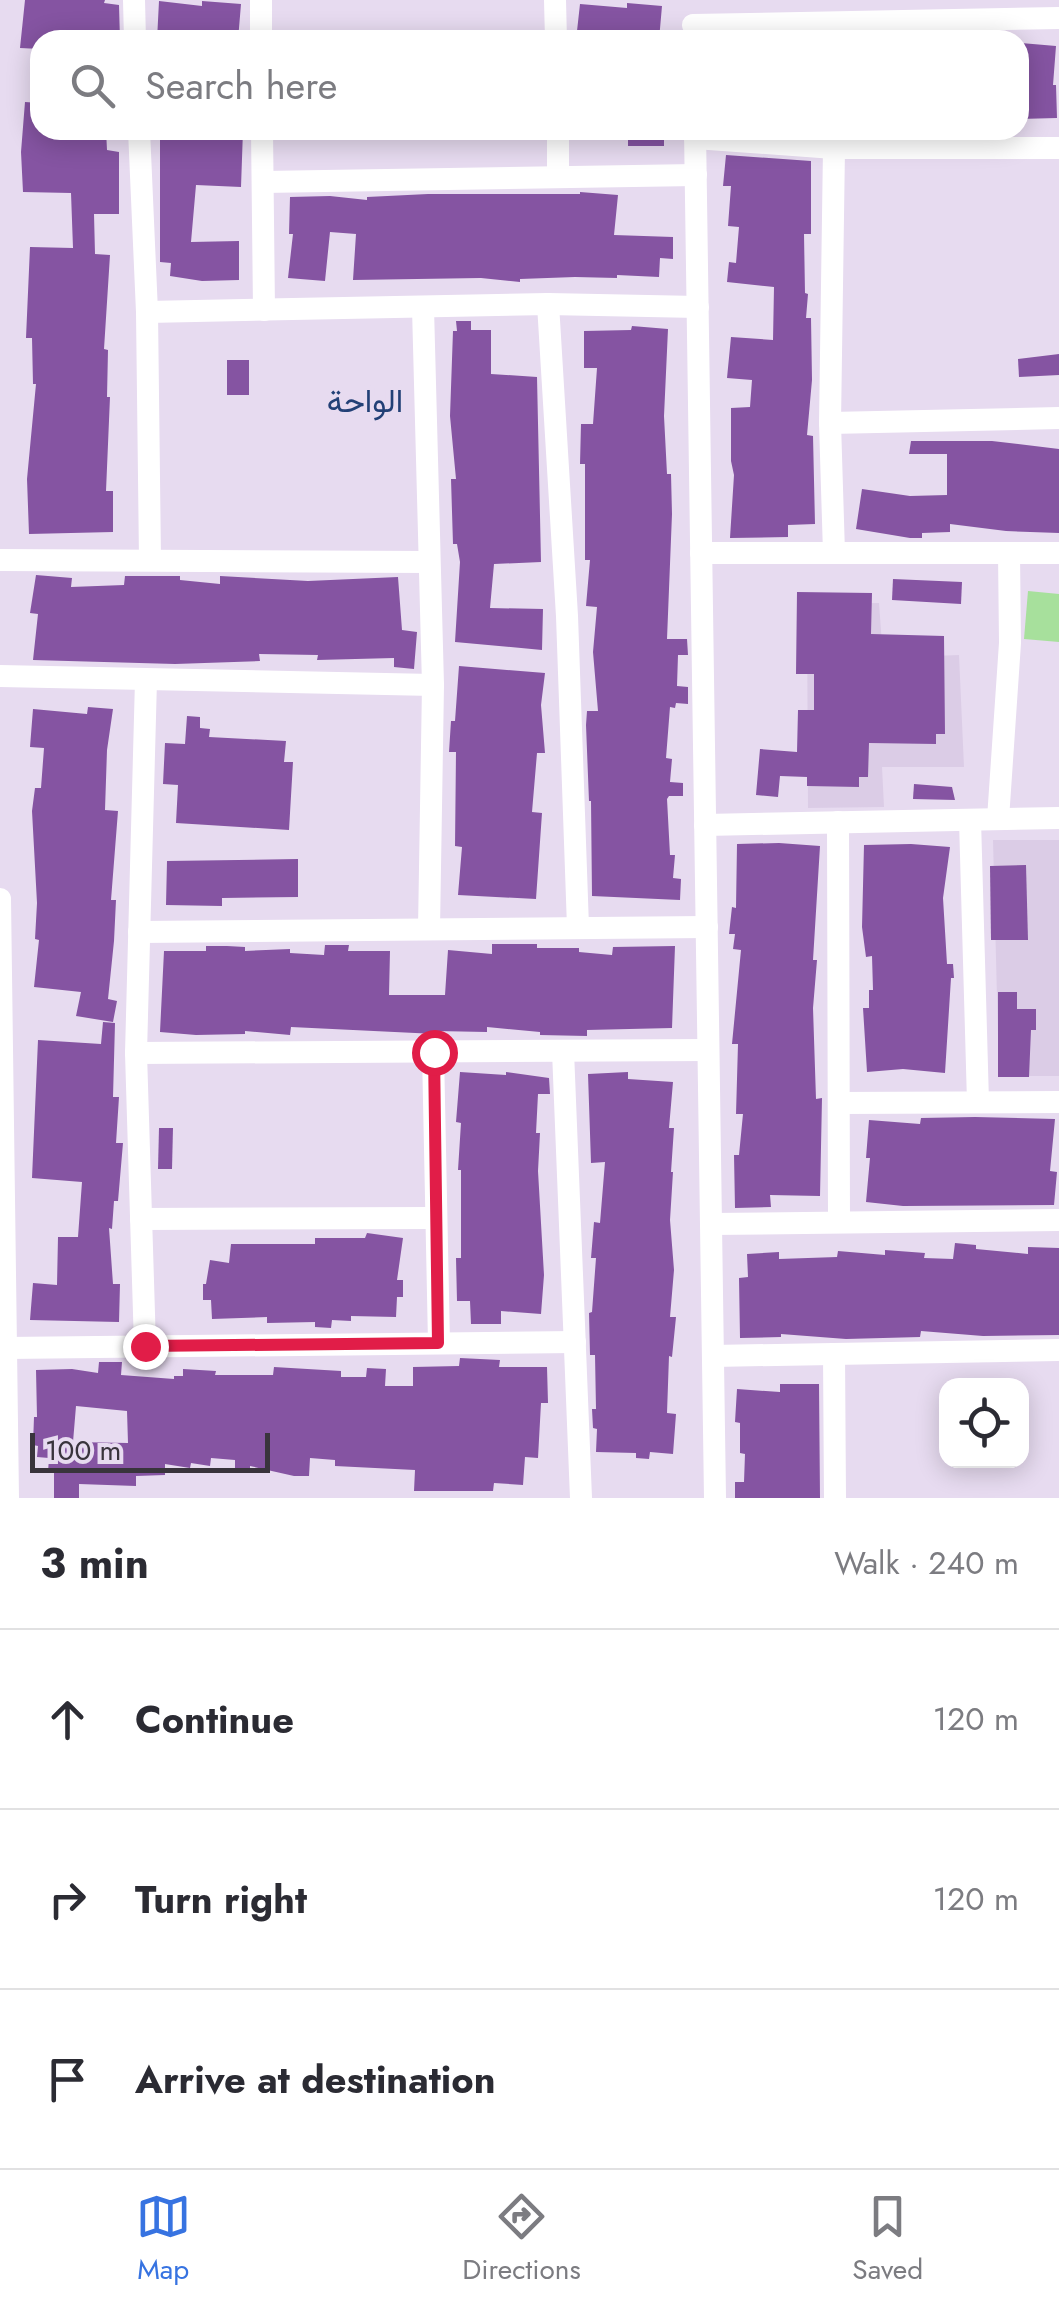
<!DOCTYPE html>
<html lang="en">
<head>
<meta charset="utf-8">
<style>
	:root { --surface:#fff; --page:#f2f2f3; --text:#2b2b33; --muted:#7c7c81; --line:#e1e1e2; --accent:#3773e1 }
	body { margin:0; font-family:Jost,Vazirmatn,sans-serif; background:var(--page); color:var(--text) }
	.controls { position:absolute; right:30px; bottom:30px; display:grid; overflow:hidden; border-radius:20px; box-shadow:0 5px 25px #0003 }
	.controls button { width:90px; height:90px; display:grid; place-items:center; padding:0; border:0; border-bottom:2px solid var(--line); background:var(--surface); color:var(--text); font:50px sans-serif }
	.scale { position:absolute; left:30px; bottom:25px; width:240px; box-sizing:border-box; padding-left:10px; border:5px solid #39343c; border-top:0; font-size:28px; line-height:35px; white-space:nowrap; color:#39343c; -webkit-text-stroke:8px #e7dbf0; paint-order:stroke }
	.stop { position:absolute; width:30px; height:30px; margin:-22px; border:8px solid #e11d48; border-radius:50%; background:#fff }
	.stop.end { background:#e11d48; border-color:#fff; box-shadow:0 2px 10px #0008 }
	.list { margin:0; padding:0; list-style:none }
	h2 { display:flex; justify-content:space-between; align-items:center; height:130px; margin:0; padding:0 40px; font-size:42px }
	h2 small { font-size:32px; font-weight:400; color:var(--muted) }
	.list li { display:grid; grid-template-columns:65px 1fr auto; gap:30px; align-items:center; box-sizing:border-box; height:180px; padding:0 40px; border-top:2px solid var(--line) }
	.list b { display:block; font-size:38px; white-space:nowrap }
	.list em { font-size:32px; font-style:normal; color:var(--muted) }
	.icon { flex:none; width:55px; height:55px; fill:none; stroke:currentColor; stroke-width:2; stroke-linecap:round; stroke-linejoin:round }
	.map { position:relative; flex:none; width:1059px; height:1498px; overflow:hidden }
	.search { position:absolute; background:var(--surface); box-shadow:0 5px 25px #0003; left:30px; right:30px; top:30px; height:110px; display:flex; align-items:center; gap:25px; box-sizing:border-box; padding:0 35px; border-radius:30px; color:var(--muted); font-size:38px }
	.sheet { height:670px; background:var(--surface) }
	nav { display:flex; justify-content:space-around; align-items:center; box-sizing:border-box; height:140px; border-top:2px solid var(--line); background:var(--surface); font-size:28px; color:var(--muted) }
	nav a { display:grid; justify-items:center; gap:5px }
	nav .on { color:var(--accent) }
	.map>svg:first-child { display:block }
</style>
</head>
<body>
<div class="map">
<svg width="1059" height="1498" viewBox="0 0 1059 1498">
	<rect width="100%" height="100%" fill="#e7dbf0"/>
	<g fill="#dbcce6">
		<polygon points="879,603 883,658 959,655 964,767 882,767 884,807 808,808 807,604"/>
		<polygon points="993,840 1059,840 1059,1076 999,1076"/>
	</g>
	<polygon fill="#a7e09c" points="1028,591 1059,594 1059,642 1024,639"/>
	<g fill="#8554a2" fill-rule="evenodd">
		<polygon points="25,0 105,0 104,3 119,5 120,40 40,40 40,49 20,48"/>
		<polygon points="159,1 202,6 202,1 241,4 238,40 157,40"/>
		<polygon points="627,3 662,6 659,40 576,40 580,4 627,8"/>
		<polygon points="1021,43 1056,46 1053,85 1056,85 1057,118 1019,119"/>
		<polygon points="25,102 40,103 40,130 106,130 107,150 119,152 119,214 94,214 95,254 110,255 104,349 108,350 107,397 110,397 106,491 113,491 113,532 29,534 27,479 36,384 33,384 32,338 26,338 30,247 73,248 71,193 23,192 21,152"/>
		<polygon points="160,130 243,130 241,187 196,185 191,242 239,241 239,280 202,281 170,276 171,263 160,262"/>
		<rect x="628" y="130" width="36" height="16"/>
		<polygon points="726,155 811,161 811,234 804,234 805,293 808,294 806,318 811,318 812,380 807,435 813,436 815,524 788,525 788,537 730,538 734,475 731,461 731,408 750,407 752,380 727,378 731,337 773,340 774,287 727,282 729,262 736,263 739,227 728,226 731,186 723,186"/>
		<polygon points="580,192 618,195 614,235 673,237 673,259 660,258 659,277 617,275 617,278 575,277 520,279 520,282 481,278 353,280 356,234 330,232 325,281 288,278 293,234 289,234 290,197 330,196 367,200 367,197 428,194 580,194"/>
		<polygon points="456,321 471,321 471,330 491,330 491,374 537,377 541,562 494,564 490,608 543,609 542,650 455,642 460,562 457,544 453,544 451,479 456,479 450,416 453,331 457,331"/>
		<polygon points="632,326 668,329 664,416 667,474 671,474 672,514 667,639 687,639 688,655 678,655 677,686 688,687 688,704 676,703 675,708 670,707 666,758 672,759 670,782 683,783 683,796 669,796 667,799 670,855 675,855 673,878 681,879 680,900 592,896 591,801 589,801 586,725 587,711 598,711 593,652 597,607 586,606 590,560 585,560 585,464 580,464 581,424 593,424 597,368 584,368 584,331 631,330"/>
		<polygon points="1059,354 1059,375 1019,377 1018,359"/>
		<rect x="227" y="360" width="22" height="35"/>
		<polygon points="911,441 992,441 1059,449 1059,533 1006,531 950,524 950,532 922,533 922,538 910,538 856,529 862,489 910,496 947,495 947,454 909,454"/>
		<polygon points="36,575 72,578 71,587 124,585 125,576 180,576 180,580 220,584 220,576 308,581 398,577 402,630 417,632 414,669 394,667 394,658 317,660 318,655 259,654 260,661 175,664 33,660 38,614 30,613"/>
		<polygon points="893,579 962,582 961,604 892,600"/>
		<polygon points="797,592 872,593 871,634 944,636 945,734 936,734 936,744 869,743 868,777 859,777 859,787 807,786 807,777 780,776 778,797 756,795 760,749 797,752 798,710 814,710 814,674 796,674"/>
		<polygon points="459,666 545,673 541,705 545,753 537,753 532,812 542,813 536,899 458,895 462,847 455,846 456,752 449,752 451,721 455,721"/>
		<polygon points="88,707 113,709 107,750 105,810 118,811 111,900 116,900 114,941 108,999 117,1001 113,1022 76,1016 81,992 34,987 39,940 35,939 37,903 32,811 35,788 41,788 44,748 30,747 33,709 87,714"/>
		<polygon points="187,716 200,717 200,728 210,729 209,737 286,741 284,762 293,762 289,830 176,823 178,785 163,784 165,743 185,744"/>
		<polygon points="914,784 952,787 955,800 913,799"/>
		<polygon points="779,843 820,846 813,960 817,960 813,1008 816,1099 822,1098 820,1196 770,1195 771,1207 735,1208 734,1155 739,1155 743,1114 736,1114 738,1044 732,1044 741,950 733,949 735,934 729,934 732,907 736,908 737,844"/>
		<polygon points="911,844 950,847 943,898 947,964 953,964 954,978 951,978 945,1073 903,1069 867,1072 863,1008 869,1008 869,990 873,990 872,956 866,957 862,927 864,845"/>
		<polygon points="298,859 298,897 222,898 222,906 166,905 167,861"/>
		<polygon points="1026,865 1028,940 991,940 990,866"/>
		<polygon points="492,944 537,944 537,948 579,948 579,952 612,955 613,947 675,946 672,1028 587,1030 587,1036 540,1035 540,1032 487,1027 487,1032 436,1031 436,1034 291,1027 290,1035 245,1031 245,1034 196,1035 160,1032 164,951 206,951 206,946 227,946 245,947 245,951 290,949 290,953 324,955 325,945 349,945 348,951 390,951 389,995 445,995 448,950 492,954"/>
		<polygon points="998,992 1017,992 1017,1009 1036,1009 1036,1030 1031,1030 1029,1077 998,1077"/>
		<polygon points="103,1022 115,1023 113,1097 119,1097 116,1143 123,1143 118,1201 114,1201 112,1229 109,1228 113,1284 120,1284 119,1322 30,1320 33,1283 57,1285 58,1237 78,1237 82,1182 32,1178 38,1040 101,1044"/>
		<polygon points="460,1072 506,1075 506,1072 549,1078 550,1094 538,1094 536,1133 540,1133 538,1171 544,1275 541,1314 501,1311 501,1324 471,1324 470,1301 457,1301 456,1258 461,1258 461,1170 458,1170 461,1123 456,1122"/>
		<polygon points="628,1072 628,1079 673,1082 669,1128 674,1128 671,1172 673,1172 670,1220 674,1270 670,1317 676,1317 672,1357 669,1356 667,1413 676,1414 673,1454 650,1452 649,1459 636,1458 636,1453 596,1452 597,1429 593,1428 592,1409 596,1409 595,1355 590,1355 589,1313 592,1312 596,1258 591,1258 594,1222 600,1223 605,1162 591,1163 588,1074"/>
		<polygon points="975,1117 1055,1119 1050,1171 1057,1172 1054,1205 903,1206 866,1202 870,1158 866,1158 869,1120 920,1124 921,1118"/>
		<polygon points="159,1128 173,1128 172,1169 158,1169"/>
		<polygon points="367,1233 403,1238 397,1280 403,1280 403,1297 397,1297 396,1317 351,1316 351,1321 332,1320 331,1328 315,1327 315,1322 267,1323 267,1317 212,1319 211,1300 203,1300 203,1284 206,1284 210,1260 229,1263 231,1244 315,1244 315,1238 365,1238"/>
		<polygon points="955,1243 976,1245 976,1249 1028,1254 1028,1247 1059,1248 1059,1335 983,1336 921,1331 920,1337 846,1339 781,1334 781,1337 740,1338 739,1278 748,1277 747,1254 779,1252 779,1259 837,1257 838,1251 885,1255 885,1250 925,1253 924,1258 953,1259"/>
		<path d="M460 1358 500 1360 499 1367H547L548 1403H541L538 1458 525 1457 523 1485 494 1483 493 1491H414L415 1470 335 1466V1460L310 1458 309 1476H294L250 1466V1471L235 1470V1460L211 1458 210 1466 191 1463 190 1468 165 1464V1475L136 1476V1486L79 1484V1498H54V1472H48L49 1458 37 1457 38 1446 33 1445 34 1417H37L36 1370 72 1369 98 1373 99 1362H122L121 1375 174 1379V1376H183V1369L216 1371 215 1375H273L274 1367 341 1371V1377H366L367 1368 386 1369 385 1386H413V1367L459 1366ZM76 1406 127 1411 128 1443 73 1442Z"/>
		<polygon points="780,1384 819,1384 820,1498 735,1498 735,1482 744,1482 745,1454 740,1453 740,1423 735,1422 737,1389 780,1392"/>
	</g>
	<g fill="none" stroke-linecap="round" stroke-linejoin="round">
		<g stroke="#fff" stroke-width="22">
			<polyline points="134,0 135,40"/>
			<polyline points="261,0 261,40"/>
			<polyline points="555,0 556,40"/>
			<polyline points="693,25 1059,18"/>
			<polyline points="139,130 147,312 150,560"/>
			<polyline points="262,130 264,310"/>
			<polyline points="558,130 558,177"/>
			<polyline points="695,130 715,1498"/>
			<polyline points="695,138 834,148 1059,148"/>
			<polyline points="834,148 830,423 834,553"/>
			<polyline points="263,182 696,175"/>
			<polyline points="548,304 567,616 578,927"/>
			<polyline points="423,308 433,685 429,929"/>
			<polyline points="147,312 548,304 698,307"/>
			<polyline points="830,423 1059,418"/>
			<polyline points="701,553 1059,553"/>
			<polyline points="0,560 429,562"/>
			<polyline points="0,676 433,685"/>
			<polyline points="998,819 1010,643 1009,553"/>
			<polyline points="970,820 978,1102"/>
			<polyline points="838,822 839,1222"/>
			<polyline points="705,825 1059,818"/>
			<polyline points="0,899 8,1498"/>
			<polyline points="139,932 707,927"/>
			<polyline points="563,1051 581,1498"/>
			<polyline points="433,1052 439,1343"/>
			<polyline points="136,1053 708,1050"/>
			<polyline points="839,1103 1059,1102"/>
			<polyline points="141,1219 436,1218"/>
			<polyline points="711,1224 1059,1220"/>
			<polyline points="145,1346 136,1053 146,680"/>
			<polyline points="6,1348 575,1342"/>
			<polyline points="834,1354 835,1498"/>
			<polyline points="713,1356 1059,1350"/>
		</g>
	</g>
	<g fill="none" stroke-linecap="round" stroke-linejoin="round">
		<polyline stroke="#e11d48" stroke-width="12" points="145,1346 438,1343 434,1052"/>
	</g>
	<g text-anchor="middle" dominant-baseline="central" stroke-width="10" stroke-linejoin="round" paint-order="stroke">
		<g font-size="32" fill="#224076" stroke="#e7dbf0">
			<text x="365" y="401">الواحة</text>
		</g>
	</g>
</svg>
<div class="controls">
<button><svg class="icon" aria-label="locate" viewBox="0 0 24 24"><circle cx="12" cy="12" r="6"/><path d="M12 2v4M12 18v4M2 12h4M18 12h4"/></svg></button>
</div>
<div class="scale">100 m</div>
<div class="stop" style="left:434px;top:1052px"></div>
<div class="stop end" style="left:145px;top:1346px"></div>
<div class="search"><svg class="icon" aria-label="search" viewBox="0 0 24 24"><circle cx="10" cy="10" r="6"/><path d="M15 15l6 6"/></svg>Search here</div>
</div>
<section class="sheet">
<h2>3 min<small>Walk · 240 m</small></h2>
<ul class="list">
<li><svg class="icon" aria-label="ahead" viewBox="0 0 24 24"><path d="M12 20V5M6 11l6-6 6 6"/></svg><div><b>Continue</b></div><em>120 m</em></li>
<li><svg class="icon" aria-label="right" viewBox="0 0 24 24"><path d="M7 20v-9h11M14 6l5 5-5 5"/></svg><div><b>Turn right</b></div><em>120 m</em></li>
<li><svg class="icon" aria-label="arrive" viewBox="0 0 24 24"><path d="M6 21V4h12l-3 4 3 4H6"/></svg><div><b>Arrive at destination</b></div></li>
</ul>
</section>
<nav>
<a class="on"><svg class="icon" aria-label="map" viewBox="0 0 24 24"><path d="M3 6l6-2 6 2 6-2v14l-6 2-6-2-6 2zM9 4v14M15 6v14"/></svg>Map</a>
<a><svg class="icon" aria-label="directions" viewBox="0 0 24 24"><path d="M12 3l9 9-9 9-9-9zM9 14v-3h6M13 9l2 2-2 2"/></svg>Directions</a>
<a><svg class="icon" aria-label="saved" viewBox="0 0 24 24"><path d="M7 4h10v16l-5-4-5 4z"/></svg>Saved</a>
</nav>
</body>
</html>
